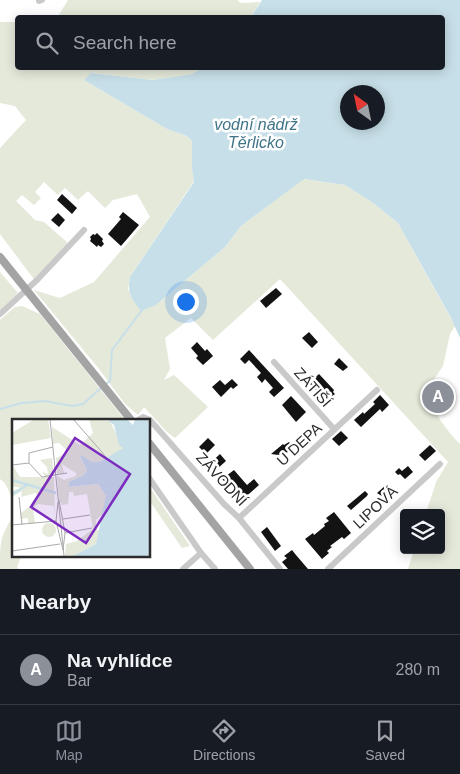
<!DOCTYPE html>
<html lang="en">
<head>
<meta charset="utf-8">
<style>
	:root { --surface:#171b24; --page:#242831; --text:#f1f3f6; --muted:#9ea1a6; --line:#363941; --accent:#8c9099 }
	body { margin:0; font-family:Helvetica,sans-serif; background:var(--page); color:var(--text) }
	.controls { position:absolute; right:15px; bottom:15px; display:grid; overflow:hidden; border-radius:5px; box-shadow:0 2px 12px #0003 }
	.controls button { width:45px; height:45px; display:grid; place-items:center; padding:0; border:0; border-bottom:1px solid var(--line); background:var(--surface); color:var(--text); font:25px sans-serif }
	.compass { position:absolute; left:340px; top:85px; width:45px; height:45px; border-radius:50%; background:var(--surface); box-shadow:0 2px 12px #0003; rotate:327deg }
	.you { position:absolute; left:185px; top:301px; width:18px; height:18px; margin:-12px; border:4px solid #fff; border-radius:50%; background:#1a73e8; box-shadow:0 0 0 8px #1a73e833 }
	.badge { display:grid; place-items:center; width:32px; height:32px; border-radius:50%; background:var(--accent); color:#fff; font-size:16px; font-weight:700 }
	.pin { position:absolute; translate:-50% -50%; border:2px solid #fff; box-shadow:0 1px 5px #0006 }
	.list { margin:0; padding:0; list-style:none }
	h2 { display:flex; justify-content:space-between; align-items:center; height:65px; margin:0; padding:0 20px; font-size:21px }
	h2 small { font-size:16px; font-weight:400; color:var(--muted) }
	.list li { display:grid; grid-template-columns:32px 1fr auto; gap:15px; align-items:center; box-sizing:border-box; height:70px; padding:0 20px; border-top:1px solid var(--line) }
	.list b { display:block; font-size:19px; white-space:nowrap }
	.list p { margin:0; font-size:16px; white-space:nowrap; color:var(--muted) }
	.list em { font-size:16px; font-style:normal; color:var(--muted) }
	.icon { flex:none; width:28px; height:28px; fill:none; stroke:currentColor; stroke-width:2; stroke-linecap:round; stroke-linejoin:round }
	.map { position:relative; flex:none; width:460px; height:569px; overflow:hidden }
	.search { position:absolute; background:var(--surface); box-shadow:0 2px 12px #0003; left:15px; right:15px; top:15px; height:55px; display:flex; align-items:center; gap:12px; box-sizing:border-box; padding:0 18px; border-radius:5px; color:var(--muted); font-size:19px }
	.sheet { height:135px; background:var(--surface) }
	nav { display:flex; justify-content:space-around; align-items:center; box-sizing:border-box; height:70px; border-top:1px solid var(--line); background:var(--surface); font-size:14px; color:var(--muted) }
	nav a { display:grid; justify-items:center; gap:2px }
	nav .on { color:var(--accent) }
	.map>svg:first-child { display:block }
</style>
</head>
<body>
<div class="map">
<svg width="460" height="569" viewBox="0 0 460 569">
	<rect width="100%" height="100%" fill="#fff"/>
	<g fill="#e4e9da">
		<polygon points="68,0 238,0 240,3 260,2 251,17 57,18"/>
		<path d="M0 22H17L18 68H202L192 74 153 80 92 73 84 80 167 129 187 136 192 141V168L194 181 130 277 128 289 132 299 156 305 225 247 241 226 303 179 345 185 373 203 398 223 455 326 450 334 443 366 433 381 427 396C436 415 446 430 460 444V569H408L414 550H441V513H426L436 482 448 462 280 279 213 340 191 318 165 338 170 369 164 380 174 375 208 407 175 438 167 432 144 407 138 415 125 404 99 369 34 290 60 298 94 282 150 217 137 194 113 200 105 208 88 191 78 200 65 188 58 195 44 182 35 192 41 198 34 205 22 195 16 201 35 220 44 222 68 243 34 279 30 274 0 234V148L26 120 15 106 0 103Z"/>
		<polygon points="0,272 18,293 0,310"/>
		<polygon points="22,306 40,314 125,420 14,420 14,502 5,483 0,479 0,320 15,307"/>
		<polygon points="149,486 190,546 182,548 149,500"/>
		<path d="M14 514V555H22L17 567 19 569H0C0 541 0 538 14 514Z"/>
	</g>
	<path fill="#c7dfe8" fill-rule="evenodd" d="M262 0H460V338L451 318 398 223 373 203 345 185 304 179 241 226 225 247 156 305 141 311C131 298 127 294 130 277L194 182 192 168V141L187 136 167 129 84 80 91 73 153 80 192 74 202 68H442V18L251 17ZM348 92H378V122H348Z"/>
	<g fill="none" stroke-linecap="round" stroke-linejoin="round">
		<g stroke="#c7dfe8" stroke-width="2">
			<polyline points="106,384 110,381 112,350 142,310"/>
			<polyline points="0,409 22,403 45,401 72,406 83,404 102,387"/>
		</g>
	</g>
	<g fill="#131313">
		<polygon points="62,194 77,208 72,214 57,200"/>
		<polygon points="123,212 139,225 121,246 108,234 121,219 119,217"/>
		<polygon points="58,213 65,220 59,227 51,220"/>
		<polygon points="97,233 103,239 102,241 104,244 101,247 98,245 97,247 90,241 91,239 90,237 93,234 95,235"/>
		<polygon points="276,288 282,294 266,308 260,301"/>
		<polygon points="309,332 318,342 312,348 302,338"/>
		<polygon points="197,342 205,351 207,349 213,356 203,365 196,358 198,356 191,348"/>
		<polygon points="249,350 284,388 274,397 269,392 273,388 265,379 262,383 257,377 261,373 249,360 245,364 240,359"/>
		<polygon points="339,358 348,367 343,371 334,364"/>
		<polygon points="319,374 334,390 333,392 335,394 326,401 309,383"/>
		<polygon points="232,379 238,385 233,389 231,387 221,397 212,387 220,380 225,385"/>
		<polygon points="440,387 446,401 444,402 446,408 439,411 436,406 431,404 432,398 430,392"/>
		<polygon points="380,395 389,405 382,412 380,409 361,427 354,420 363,412 364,414 375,404 373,402"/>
		<polygon points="291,396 306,412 296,422 282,405"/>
		<polygon points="341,431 348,438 339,446 332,439"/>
		<polygon points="208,438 215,445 206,454 199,447"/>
		<polygon points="289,442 293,447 288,452 278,455 271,454 283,444 284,445"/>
		<polygon points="430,445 436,451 425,461 419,455"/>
		<polygon points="220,454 226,461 217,469 215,468 211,472 206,467"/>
		<polygon points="408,466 413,472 405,479 400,474 398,475 395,472 399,468 402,471"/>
		<polygon points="234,470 247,485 254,479 259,485 242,500 241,498 236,503 231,497 238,491 229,481 226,483 222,479"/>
		<polygon points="386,485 392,492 385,498 377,493"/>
		<polygon points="365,491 368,494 367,496 351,510 347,506"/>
		<polygon points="334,512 351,533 344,539 342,537 330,546 332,547 327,551 329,553 322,559 305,539 313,533 314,535 325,526 324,524 329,521 326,518"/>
		<polygon points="267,527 281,546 275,551 261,532"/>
		<polygon points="292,550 296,555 308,569 288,569 282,562 287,558 284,556"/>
	</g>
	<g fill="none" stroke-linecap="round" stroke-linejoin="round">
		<g stroke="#c9c9c9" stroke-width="6">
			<polyline points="39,1 42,0"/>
			<polyline points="0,314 37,280 84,230"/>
			<polyline points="274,362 334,429"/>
			<polyline points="138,420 143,417 150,420 224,504 239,518 280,569"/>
			<polyline points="149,478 201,553 215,569"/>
			<polyline points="239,518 377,390"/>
			<polyline points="183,569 201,553"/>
			<polyline points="328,569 440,464"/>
		</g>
		<g stroke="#a4a4a4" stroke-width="8">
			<polyline points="0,257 131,420"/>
			<polyline points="149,443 250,569"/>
		</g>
	</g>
	<g text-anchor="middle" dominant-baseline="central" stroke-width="5" stroke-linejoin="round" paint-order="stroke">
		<g font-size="15" fill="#2c2c2c" stroke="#fff">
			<text transform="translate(313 387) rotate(48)">ZÁTIŠÍ</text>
			<text transform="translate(299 444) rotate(-43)">U DEPA</text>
			<text transform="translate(222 479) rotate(47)">ZÁVODNÍ</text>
			<text transform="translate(375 507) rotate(-43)">LIPOVÁ</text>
		</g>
		<g font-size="16" font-style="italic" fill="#407588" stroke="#fff">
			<text x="256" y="124">vodní nádrž<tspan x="256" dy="18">Těrlicko</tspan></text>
		</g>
	</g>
	<g transform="translate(12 419)">
		<rect width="138" height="138" fill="#fff"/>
		<path d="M23 0H36L39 19 0 26V14ZM77 0 98 2 111 29 96 39 92 34 94 40 88 43H80L67 36 75 51 72 56 57 63 56 68 86 65 94 77 92 94 84 101V110L88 112 84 125 61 137H53L54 125 65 122 81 110 75 75 62 77 61 73H57L56 85 50 86 47 80 45 57 52 61 64 57V54L50 45 52 54 45 55 44 39 57 33 47 24 41 25 40 8 68 26 81 14ZM40 39 42 56 34 58 30 53 36 55 35 48 28 41ZM1 47 8 58H42L43 100 42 87 26 85 21 89 23 104 16 105V99L9 100V94L25 82 26 78 24 74 9 78 10 72 0 78V72L9 69 0 67ZM30 111a7 7 0 1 1 14 0a7 7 0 1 1-14 0Z" fill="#e4e9da"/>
		<path d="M94 0H115L121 6 123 0H137V137H61L84 125 94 77 86 65 56 68 57 63 72 56 75 51 67 35 80 43H88L111 29 107 26 102 6Z" fill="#c7dfe8"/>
		<path fill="none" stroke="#c7dfe8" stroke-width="2.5" d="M0 61 44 74M1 75 15 66"/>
		<path fill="none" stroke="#ababab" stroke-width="1" d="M38 0 52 137M61 0 95 39M17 44V34L41 28M0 46 17 44 30 58 55 54M7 78 10 106M46 83 44 102 51 131 53 114 47 81M51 100 78 96M0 106 44 102M53 114 80 109M0 132 48 125"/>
		<path fill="#7b2cbf" fill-opacity="0.15" stroke="#7b2cbf" stroke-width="2.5" d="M63 19 118 55 74 124 19 88Z"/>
		<rect width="138" height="138" fill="none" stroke="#2c2c2c" stroke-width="2.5"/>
	</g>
</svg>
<div class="controls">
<button><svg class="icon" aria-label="layers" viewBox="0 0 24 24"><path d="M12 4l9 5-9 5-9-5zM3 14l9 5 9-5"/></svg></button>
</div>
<svg class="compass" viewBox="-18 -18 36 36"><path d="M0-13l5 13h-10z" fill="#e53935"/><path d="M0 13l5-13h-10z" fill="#9ea1a6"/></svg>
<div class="you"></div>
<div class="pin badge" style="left:438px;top:397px">A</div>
<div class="search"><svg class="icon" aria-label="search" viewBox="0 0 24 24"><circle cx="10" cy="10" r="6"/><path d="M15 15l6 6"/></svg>Search here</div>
</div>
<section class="sheet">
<h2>Nearby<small></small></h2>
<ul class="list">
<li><span class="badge">A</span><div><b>Na vyhlídce</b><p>Bar</p></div><em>280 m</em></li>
</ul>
</section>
<nav>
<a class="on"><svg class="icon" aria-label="map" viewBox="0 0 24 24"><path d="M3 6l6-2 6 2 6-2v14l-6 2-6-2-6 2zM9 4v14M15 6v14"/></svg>Map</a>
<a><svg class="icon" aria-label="directions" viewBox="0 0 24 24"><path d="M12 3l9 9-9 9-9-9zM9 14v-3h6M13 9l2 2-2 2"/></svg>Directions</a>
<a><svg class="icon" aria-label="saved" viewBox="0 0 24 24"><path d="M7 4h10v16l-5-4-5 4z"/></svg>Saved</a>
</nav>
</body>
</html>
